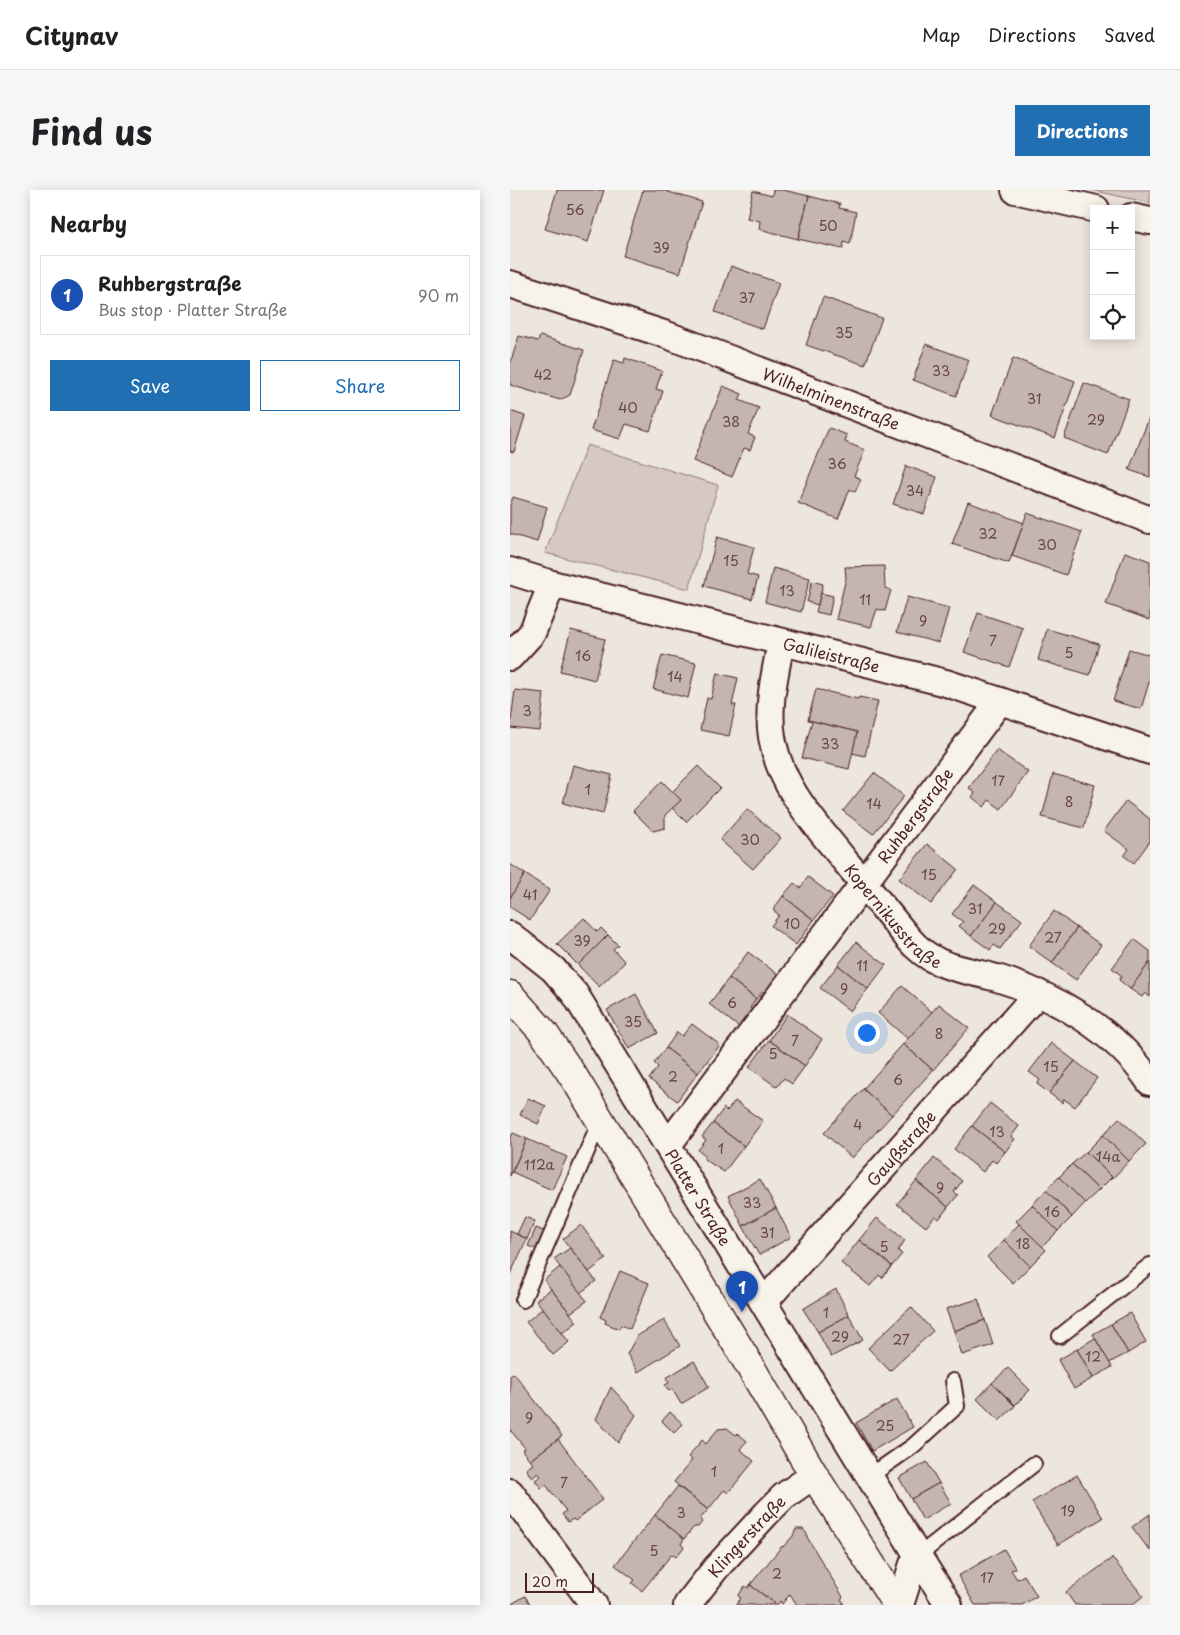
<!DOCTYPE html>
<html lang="en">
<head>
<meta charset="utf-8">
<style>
	:root { --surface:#fff; --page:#f6f6f6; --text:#202124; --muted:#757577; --line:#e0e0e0; --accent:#1f6fb2 }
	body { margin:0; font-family:"Playpen Sans",sans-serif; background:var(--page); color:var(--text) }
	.controls { position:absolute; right:15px; top:15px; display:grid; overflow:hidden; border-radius:0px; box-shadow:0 2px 12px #0003 }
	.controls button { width:45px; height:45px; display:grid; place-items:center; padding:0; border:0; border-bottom:1px solid var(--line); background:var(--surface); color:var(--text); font:25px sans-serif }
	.scale { position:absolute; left:15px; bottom:12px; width:69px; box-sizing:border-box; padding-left:5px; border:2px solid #4a1f2b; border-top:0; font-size:14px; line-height:18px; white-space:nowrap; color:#4a1f2b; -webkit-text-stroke:4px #f7f3e8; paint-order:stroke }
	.you { position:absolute; left:356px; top:842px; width:18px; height:18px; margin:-12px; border:4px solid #fff; border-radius:50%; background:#1a73e8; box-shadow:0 0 0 8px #1a73e833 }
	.badge { display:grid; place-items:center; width:32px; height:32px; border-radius:50%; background:var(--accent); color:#fff; font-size:16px; font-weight:700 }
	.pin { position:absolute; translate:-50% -41px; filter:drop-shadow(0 1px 2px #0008) }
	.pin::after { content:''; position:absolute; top:26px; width:18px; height:15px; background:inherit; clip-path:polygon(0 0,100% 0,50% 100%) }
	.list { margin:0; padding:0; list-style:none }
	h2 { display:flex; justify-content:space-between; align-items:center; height:65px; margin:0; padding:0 20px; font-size:21px }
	h2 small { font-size:16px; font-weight:400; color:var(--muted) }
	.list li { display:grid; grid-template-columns:32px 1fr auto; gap:15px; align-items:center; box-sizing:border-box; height:80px; margin:0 10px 10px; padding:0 10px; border:1px solid var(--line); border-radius:0px }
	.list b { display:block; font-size:19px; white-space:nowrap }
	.list p { margin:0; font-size:16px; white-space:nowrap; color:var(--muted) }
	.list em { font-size:16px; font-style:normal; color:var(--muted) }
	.actions { display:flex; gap:10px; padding:15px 20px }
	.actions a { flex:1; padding:11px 0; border:1px solid var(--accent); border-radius:0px; text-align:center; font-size:18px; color:var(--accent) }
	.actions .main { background:var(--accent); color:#fff }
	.icon { flex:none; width:28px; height:28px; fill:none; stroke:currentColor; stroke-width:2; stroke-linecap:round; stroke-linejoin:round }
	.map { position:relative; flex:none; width:640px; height:1415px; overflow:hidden; border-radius:0px }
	header { display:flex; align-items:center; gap:30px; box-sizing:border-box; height:70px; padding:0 25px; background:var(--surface); border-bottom:1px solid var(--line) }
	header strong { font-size:24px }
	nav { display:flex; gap:28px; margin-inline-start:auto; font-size:18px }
	.intro { display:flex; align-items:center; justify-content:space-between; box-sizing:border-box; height:120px; padding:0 30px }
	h1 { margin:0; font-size:35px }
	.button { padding:12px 22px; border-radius:0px; background:var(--accent); color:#fff; font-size:18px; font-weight:700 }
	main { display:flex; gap:30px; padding:0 30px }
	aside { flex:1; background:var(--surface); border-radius:0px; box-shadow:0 2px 12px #0003 }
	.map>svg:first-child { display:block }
</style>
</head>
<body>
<header>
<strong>Citynav</strong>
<nav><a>Map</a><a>Directions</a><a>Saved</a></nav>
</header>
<div class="intro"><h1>Find us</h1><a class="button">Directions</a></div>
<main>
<aside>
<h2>Nearby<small></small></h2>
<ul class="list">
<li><span class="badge" style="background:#1a4fb4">1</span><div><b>Ruhbergstraße</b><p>Bus stop · Platter Straße</p></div><em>90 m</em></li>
</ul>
<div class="actions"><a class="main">Save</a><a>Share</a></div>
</aside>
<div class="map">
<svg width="640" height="1415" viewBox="0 0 640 1415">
	<rect width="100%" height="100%" fill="#ece6dd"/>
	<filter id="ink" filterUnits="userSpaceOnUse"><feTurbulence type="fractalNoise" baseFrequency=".02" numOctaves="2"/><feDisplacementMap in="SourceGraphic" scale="10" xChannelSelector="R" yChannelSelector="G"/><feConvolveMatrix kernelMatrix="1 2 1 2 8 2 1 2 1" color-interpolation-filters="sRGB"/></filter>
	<g filter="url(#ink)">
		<g fill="#d5c9c2" stroke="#907476">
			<polygon points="581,0 640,0 640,13"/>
			<polygon points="77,255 208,295 179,399 35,363"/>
		</g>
		<g fill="#c4b5b0" stroke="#4a1f2b">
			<polygon points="47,0 94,0 78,52 35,39"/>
			<polygon points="133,0 152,0 192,12 170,83 113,66"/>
			<polygon points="263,0 273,0 299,6 288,49 249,39 250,31 237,28 243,1 262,6"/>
			<polygon points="299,6 330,14 329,18 346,22 340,54 334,52 333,59 288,49"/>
			<polygon points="221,76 269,93 253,139 205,122"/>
			<polygon points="313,107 372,128 355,175 296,155"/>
			<polygon points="9,146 28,151 30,146 74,160 60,205 50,210 0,195 0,174"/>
			<polygon points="416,154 459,170 446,206 403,190"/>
			<polygon points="115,168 152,181 146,199 153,201 140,241 116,234 110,249 81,240 104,170 114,173"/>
			<polygon points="503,168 565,191 545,248 482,225"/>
			<polygon points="574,193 619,209 598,265 554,248"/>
			<polygon points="213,196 232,204 229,210 249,218 238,244 245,247 240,260 234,258 222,287 183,271"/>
			<polygon points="0,221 15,226 4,262 0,261"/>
			<polygon points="639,228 640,229 640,287 619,280"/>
			<polygon points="319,238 337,245 335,252 355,260 344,286 351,289 345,302 340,299 328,329 288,313"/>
			<polygon points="396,276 427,287 414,324 383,314"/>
			<polygon points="3,307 37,317 27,352 0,344 0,316"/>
			<polygon points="458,312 514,333 499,373 442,354"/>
			<polygon points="517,323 572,342 556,385 502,366"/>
			<polygon points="207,347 244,357 237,384 248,387 242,409 194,396"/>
			<polygon points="615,362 640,371 640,430 596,414"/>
			<polygon points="374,376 375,398 381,400 375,421 367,419 361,437 326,429 336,388 335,377"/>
			<polygon points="263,378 300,388 291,422 255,412"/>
			<polygon points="302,391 313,394 308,415 297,412"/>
			<polygon points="311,403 323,406 319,425 306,422"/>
			<polygon points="397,407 439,418 429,453 387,442"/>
			<polygon points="468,423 513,438 499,477 454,462"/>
			<polygon points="537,439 589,454 580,485 528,470"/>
			<polygon points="61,440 95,449 85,490 50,481"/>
			<polygon points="619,459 640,465 640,489 631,519 603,511"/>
			<polygon points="152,465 186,473 178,508 143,499"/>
			<polygon points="207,483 228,488 222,515 226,515 219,546 190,540 197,508 201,509"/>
			<polygon points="306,499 348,509 349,507 368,511 355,566 342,563 347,542 298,530"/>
			<polygon points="5,500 34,503 30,541 0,538"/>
			<polygon points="302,531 347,542 339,579 292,568"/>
			<polygon points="487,560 518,582 491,619 479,610 474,617 462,607 465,603 459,598"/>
			<polygon points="63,575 102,585 93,624 53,613"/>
			<polygon points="188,576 210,598 176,632 162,618 171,610 162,602"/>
			<polygon points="364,583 394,606 363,644 333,621"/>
			<polygon points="543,584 585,595 574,638 532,627"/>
			<polygon points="152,591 171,610 155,625 155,638 143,641 123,621"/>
			<polygon points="616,611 640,629 640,651 624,673 614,666 619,659 594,641"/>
			<polygon points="237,619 271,648 243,679 210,650"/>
			<polygon points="417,654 448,679 421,714 389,689"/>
			<polygon points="0,674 15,684 0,708"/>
			<polygon points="15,684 40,700 20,730 0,717 0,708"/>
			<polygon points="298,687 323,706 304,730 273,706 284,693 290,698"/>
			<polygon points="464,695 487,712 461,746 449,736 453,732 442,724"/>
			<polygon points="273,706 304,730 286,755 261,736 269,725 263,720"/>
			<polygon points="487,712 512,730 490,759 484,755 480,760 461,746"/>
			<polygon points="544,721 567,738 542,773 519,756"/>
			<polygon points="74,728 87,742 91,738 98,745 68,775 47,754"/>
			<polygon points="567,738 591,755 566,790 542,773"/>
			<polygon points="98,745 108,755 103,759 115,772 89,797 68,775"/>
			<polygon points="624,749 640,761 640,772 620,799 609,790 612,786 602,778"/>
			<polygon points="346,752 376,775 358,799 328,775"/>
			<polygon points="238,762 270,786 257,804 253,801 246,809 219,788"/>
			<polygon points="640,772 640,807 635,803 632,807 620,799"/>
			<polygon points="328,775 358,799 340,821 310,798"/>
			<polygon points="219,788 246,809 240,818 243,821 230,838 199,814"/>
			<polygon points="392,796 422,822 398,849 368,823"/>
			<polygon points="126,804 148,843 119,859 97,820"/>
			<polygon points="429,814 459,838 423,880 393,854"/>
			<polygon points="277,824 312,849 295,876 259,850"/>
			<polygon points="182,834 210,855 188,883 156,858 167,842 172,846"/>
			<polygon points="259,850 295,876 282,894 274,888 267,897 239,877"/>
			<polygon points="541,853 565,871 539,903 527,894 530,890 519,882"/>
			<polygon points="393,854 423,880 382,925 353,899"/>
			<polygon points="156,858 188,883 167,911 139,889 148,877 144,873"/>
			<polygon points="565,871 587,888 565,917 554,909 552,913 539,903"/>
			<polygon points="353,899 382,925 342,968 314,943"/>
			<polygon points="18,908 36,916 28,934 10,925"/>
			<polygon points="225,911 253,931 234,956 203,933 214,918 217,921"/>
			<polygon points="480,913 509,936 501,947 505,949 495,962 462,936"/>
			<polygon points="609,928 636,954 619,971 593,945"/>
			<polygon points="203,933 234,956 214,982 194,969 195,965 188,960 196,950 192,947"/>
			<polygon points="462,936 495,962 486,973 482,970 473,982 444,959"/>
			<polygon points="3,943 17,949 0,986 0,948"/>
			<polygon points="593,945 619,971 603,988 576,962"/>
			<polygon points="17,949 57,967 42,1000 2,982"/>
			<polygon points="576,962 602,987 589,1000 562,974"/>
			<polygon points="424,968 452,991 444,1002 448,1005 438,1017 406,991"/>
			<polygon points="562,974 589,1000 575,1013 549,987"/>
			<polygon points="549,987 575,1013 562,1027 536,1000"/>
			<polygon points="250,989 266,1018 233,1036 218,1006"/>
			<polygon points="406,991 438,1017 429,1029 425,1026 416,1037 387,1014"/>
			<polygon points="536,1000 562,1027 548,1041 522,1015"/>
			<polygon points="522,1015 548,1041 532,1057 506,1031"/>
			<polygon points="266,1018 281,1047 249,1065 233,1036"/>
			<polygon points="15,1027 25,1031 17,1049 7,1044"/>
			<polygon points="367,1028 395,1050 388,1061 392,1064 382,1076 349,1050"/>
			<polygon points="509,1034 536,1060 520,1076 494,1050"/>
			<polygon points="71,1035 96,1069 79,1082 53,1049"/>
			<polygon points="26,1038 36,1042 28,1060 18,1056"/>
			<polygon points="0,1041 17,1049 0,1085"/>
			<polygon points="349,1050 382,1076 372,1088 369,1085 360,1096 331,1073"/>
			<polygon points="494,1050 520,1076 503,1093 477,1067"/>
			<polygon points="60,1058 86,1091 70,1103 44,1069"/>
			<polygon points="50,1077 77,1111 60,1123 34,1090"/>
			<polygon points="110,1081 139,1093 120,1139 111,1135 109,1139 95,1133 96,1130 90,1127"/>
			<polygon points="41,1099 67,1132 52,1143 26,1110"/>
			<polygon points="326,1099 339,1125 308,1142 293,1119"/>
			<polygon points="468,1109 475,1130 444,1141 436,1119"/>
			<polygon points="401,1117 423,1141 380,1181 358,1158"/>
			<polygon points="33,1118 59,1152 43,1165 16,1132"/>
			<polygon points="620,1123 636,1152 618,1163 601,1134"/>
			<polygon points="339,1125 353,1150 321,1167 308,1142"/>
			<polygon points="154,1130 170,1156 128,1182 117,1164 127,1146"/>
			<polygon points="475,1130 483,1155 452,1165 444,1141"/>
			<polygon points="601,1134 618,1163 599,1173 583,1144"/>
			<polygon points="585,1148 602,1177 583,1188 567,1159"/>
			<polygon points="567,1159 583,1188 564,1199 548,1170"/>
			<polygon points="184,1171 199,1197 171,1214 162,1199 159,1201 155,1195 159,1193 156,1188"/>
			<polygon points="498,1178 520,1200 505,1215 482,1193"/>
			<polygon points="4,1183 52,1246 20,1270 12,1260 15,1258 1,1241 0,1242 0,1186"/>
			<polygon points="482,1193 505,1216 489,1231 467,1209"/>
			<polygon points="101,1197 126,1225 108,1253 86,1229"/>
			<polygon points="387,1209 403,1237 362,1261 346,1233"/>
			<polygon points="160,1222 173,1234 164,1243 152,1231"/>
			<polygon points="217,1238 226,1245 227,1243 237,1251 230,1259 244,1271 218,1303 214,1300 198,1320 164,1292 182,1270 178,1267 192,1250 196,1254 208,1239"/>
			<polygon points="48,1249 93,1309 65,1331 63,1329 58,1332 52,1324 56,1321 36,1295 31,1298 25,1290 31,1286 28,1283 22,1288 16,1279 23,1274 20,1270"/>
			<polygon points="417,1272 429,1293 401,1309 389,1288"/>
			<polygon points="567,1285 593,1328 548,1355 522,1312"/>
			<polygon points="429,1293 441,1313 413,1330 401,1309"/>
			<polygon points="168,1296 198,1320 190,1329 192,1332 188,1337 184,1337 174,1349 145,1325"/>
			<polygon points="640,1324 640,1361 622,1337"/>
			<polygon points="145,1325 174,1349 171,1354 174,1357 166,1367 162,1364 132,1401 122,1393 125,1390 105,1375"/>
			<polygon points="286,1339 293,1339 297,1344 297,1347 333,1407 331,1409 334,1413 331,1415 287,1415 280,1404 272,1414 270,1411 267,1415 240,1395 272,1356 273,1357 283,1346"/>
			<polygon points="494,1359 505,1378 501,1380 507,1389 514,1385 527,1406 512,1415 465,1415 448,1386"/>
			<polygon points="602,1368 633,1406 622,1415 565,1415 556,1402"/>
			<polygon points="240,1395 267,1415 226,1415 231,1408 228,1406 235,1396 238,1398"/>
			<polygon points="15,1406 21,1415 0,1415"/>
		</g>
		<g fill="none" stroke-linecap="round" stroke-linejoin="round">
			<g stroke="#4a1f2b" stroke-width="18">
				<g id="service">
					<polyline points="13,1110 90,931"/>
					<polyline points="550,1146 640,1075"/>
					<polyline points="360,1286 403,1256 447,1216 443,1191"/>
					<polyline points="408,1366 524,1274"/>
				</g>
			</g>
			<g stroke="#4a1f2b" stroke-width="30">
				<g id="minor">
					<polyline points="505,0 586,19"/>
					<polyline points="621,27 640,31"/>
					<path id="s1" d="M0 94 157 145 640 330"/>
					<path id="s2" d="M0 381 42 394 436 493 640 561"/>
					<path id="s3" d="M271 452C265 484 257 515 262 547 270 597 305 633 335 671 356 696 377 722 398 748 424 779 451 778 487 788 546 806 605 840 640 892"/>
					<polyline points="0,467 22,443 42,394"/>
					<path id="s4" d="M0 745 43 779 65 804 408 1366 403 1374 390 1415"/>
					<path id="s5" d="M158 955 490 511"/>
					<path id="s6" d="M254 1112 528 803"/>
					<polyline points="0,1302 84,1415"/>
					<polyline points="408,1366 439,1415"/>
					<path id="s7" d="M177 1415 206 1378 256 1324 274 1306 304 1285"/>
				</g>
			</g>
			<g stroke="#4a1f2b" stroke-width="31">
				<polyline id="secondary" points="0,805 33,842 65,889 234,1166 304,1285 387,1415"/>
			</g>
			<use href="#service" stroke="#f7f3e8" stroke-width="14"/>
			<use href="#minor" stroke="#f7f3e8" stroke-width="26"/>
			<use href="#secondary" stroke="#f7f3e8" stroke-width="28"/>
		</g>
	</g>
	<g text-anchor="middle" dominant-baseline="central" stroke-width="4" stroke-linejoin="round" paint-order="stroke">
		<g font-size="14" fill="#68444c">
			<text x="65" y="19">56</text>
			<text x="318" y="35">50</text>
			<text x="151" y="57">39</text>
			<text x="237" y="107">37</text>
			<text x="334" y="142">35</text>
			<text x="431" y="180">33</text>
			<text x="33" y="184">42</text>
			<text x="524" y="208">31</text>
			<text x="118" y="217">40</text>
			<text x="586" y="229">29</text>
			<text x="221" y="231">38</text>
			<text x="327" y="273">36</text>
			<text x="405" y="300">34</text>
			<text x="478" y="343">32</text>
			<text x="537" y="354">30</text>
			<text x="221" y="370">15</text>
			<text x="277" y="400">13</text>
			<text x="355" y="409">11</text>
			<text x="413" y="430">9</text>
			<text x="483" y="450">7</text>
			<text x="559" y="462">5</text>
			<text x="73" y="465">16</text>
			<text x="165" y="486">14</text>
			<text x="17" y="520">3</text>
			<text x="320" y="553">33</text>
			<text x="488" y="590">17</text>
			<text x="78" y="599">1</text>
			<text x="559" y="611">8</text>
			<text x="364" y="613">14</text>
			<text x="240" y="649">30</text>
			<text x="419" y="684">15</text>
			<text x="20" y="704">41</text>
			<text x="465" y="718">31</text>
			<text x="282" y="733">10</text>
			<text x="487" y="738">29</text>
			<text x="543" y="747">27</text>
			<text x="72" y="750">39</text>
			<text x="352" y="775">11</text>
			<text x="334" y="798">9</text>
			<text x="222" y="812">6</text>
			<text x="123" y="831">35</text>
			<text x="429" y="843">8</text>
			<text x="285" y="850">7</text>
			<text x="263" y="863">5</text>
			<text x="541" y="876">15</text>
			<text x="163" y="886">2</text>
			<text x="388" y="889">6</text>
			<text x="348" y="934">4</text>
			<text x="487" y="941">13</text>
			<text x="211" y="958">1</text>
			<text x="598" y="966">14a</text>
			<text x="29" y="974">112a</text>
			<text x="430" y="997">9</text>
			<text x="242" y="1012">33</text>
			<text x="542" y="1021">16</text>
			<text x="257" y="1042">31</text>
			<text x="513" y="1053">18</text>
			<text x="374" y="1056">5</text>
			<text x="316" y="1122">1</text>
			<text x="330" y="1146">29</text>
			<text x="391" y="1149">27</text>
			<text x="583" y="1166">12</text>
			<text x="19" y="1227">9</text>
			<text x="375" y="1235">25</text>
			<text x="204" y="1281">1</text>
			<text x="54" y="1292">7</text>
			<text x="558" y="1320">19</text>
			<text x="171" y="1322">3</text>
			<text x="144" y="1360">5</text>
			<text x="267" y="1383">2</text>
			<text x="477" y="1387">17</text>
		</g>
		<g font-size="16" fill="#4a1f2b" stroke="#f7f3e8">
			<text stroke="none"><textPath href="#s1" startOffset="341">Wilhelminenstraße</textPath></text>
			<text stroke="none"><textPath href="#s2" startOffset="332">Galileistraße</textPath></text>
			<text stroke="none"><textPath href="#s5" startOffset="412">Ruhbergstraße</textPath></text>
			<text stroke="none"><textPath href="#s3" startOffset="315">Kopernikusstraße</textPath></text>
			<text stroke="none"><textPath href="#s6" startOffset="206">Gaußstraße</textPath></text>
			<text stroke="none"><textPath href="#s4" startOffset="326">Platter Straße</textPath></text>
			<text stroke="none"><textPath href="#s7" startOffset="91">Klingerstraße</textPath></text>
		</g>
	</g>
</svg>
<div class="controls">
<button>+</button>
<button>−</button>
<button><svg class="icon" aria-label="locate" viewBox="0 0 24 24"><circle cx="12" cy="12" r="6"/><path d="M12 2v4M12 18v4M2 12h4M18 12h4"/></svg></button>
</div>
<div class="scale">20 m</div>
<div class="you"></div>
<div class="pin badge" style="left:232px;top:1122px;background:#1a4fb4">1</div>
</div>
</main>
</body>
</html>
